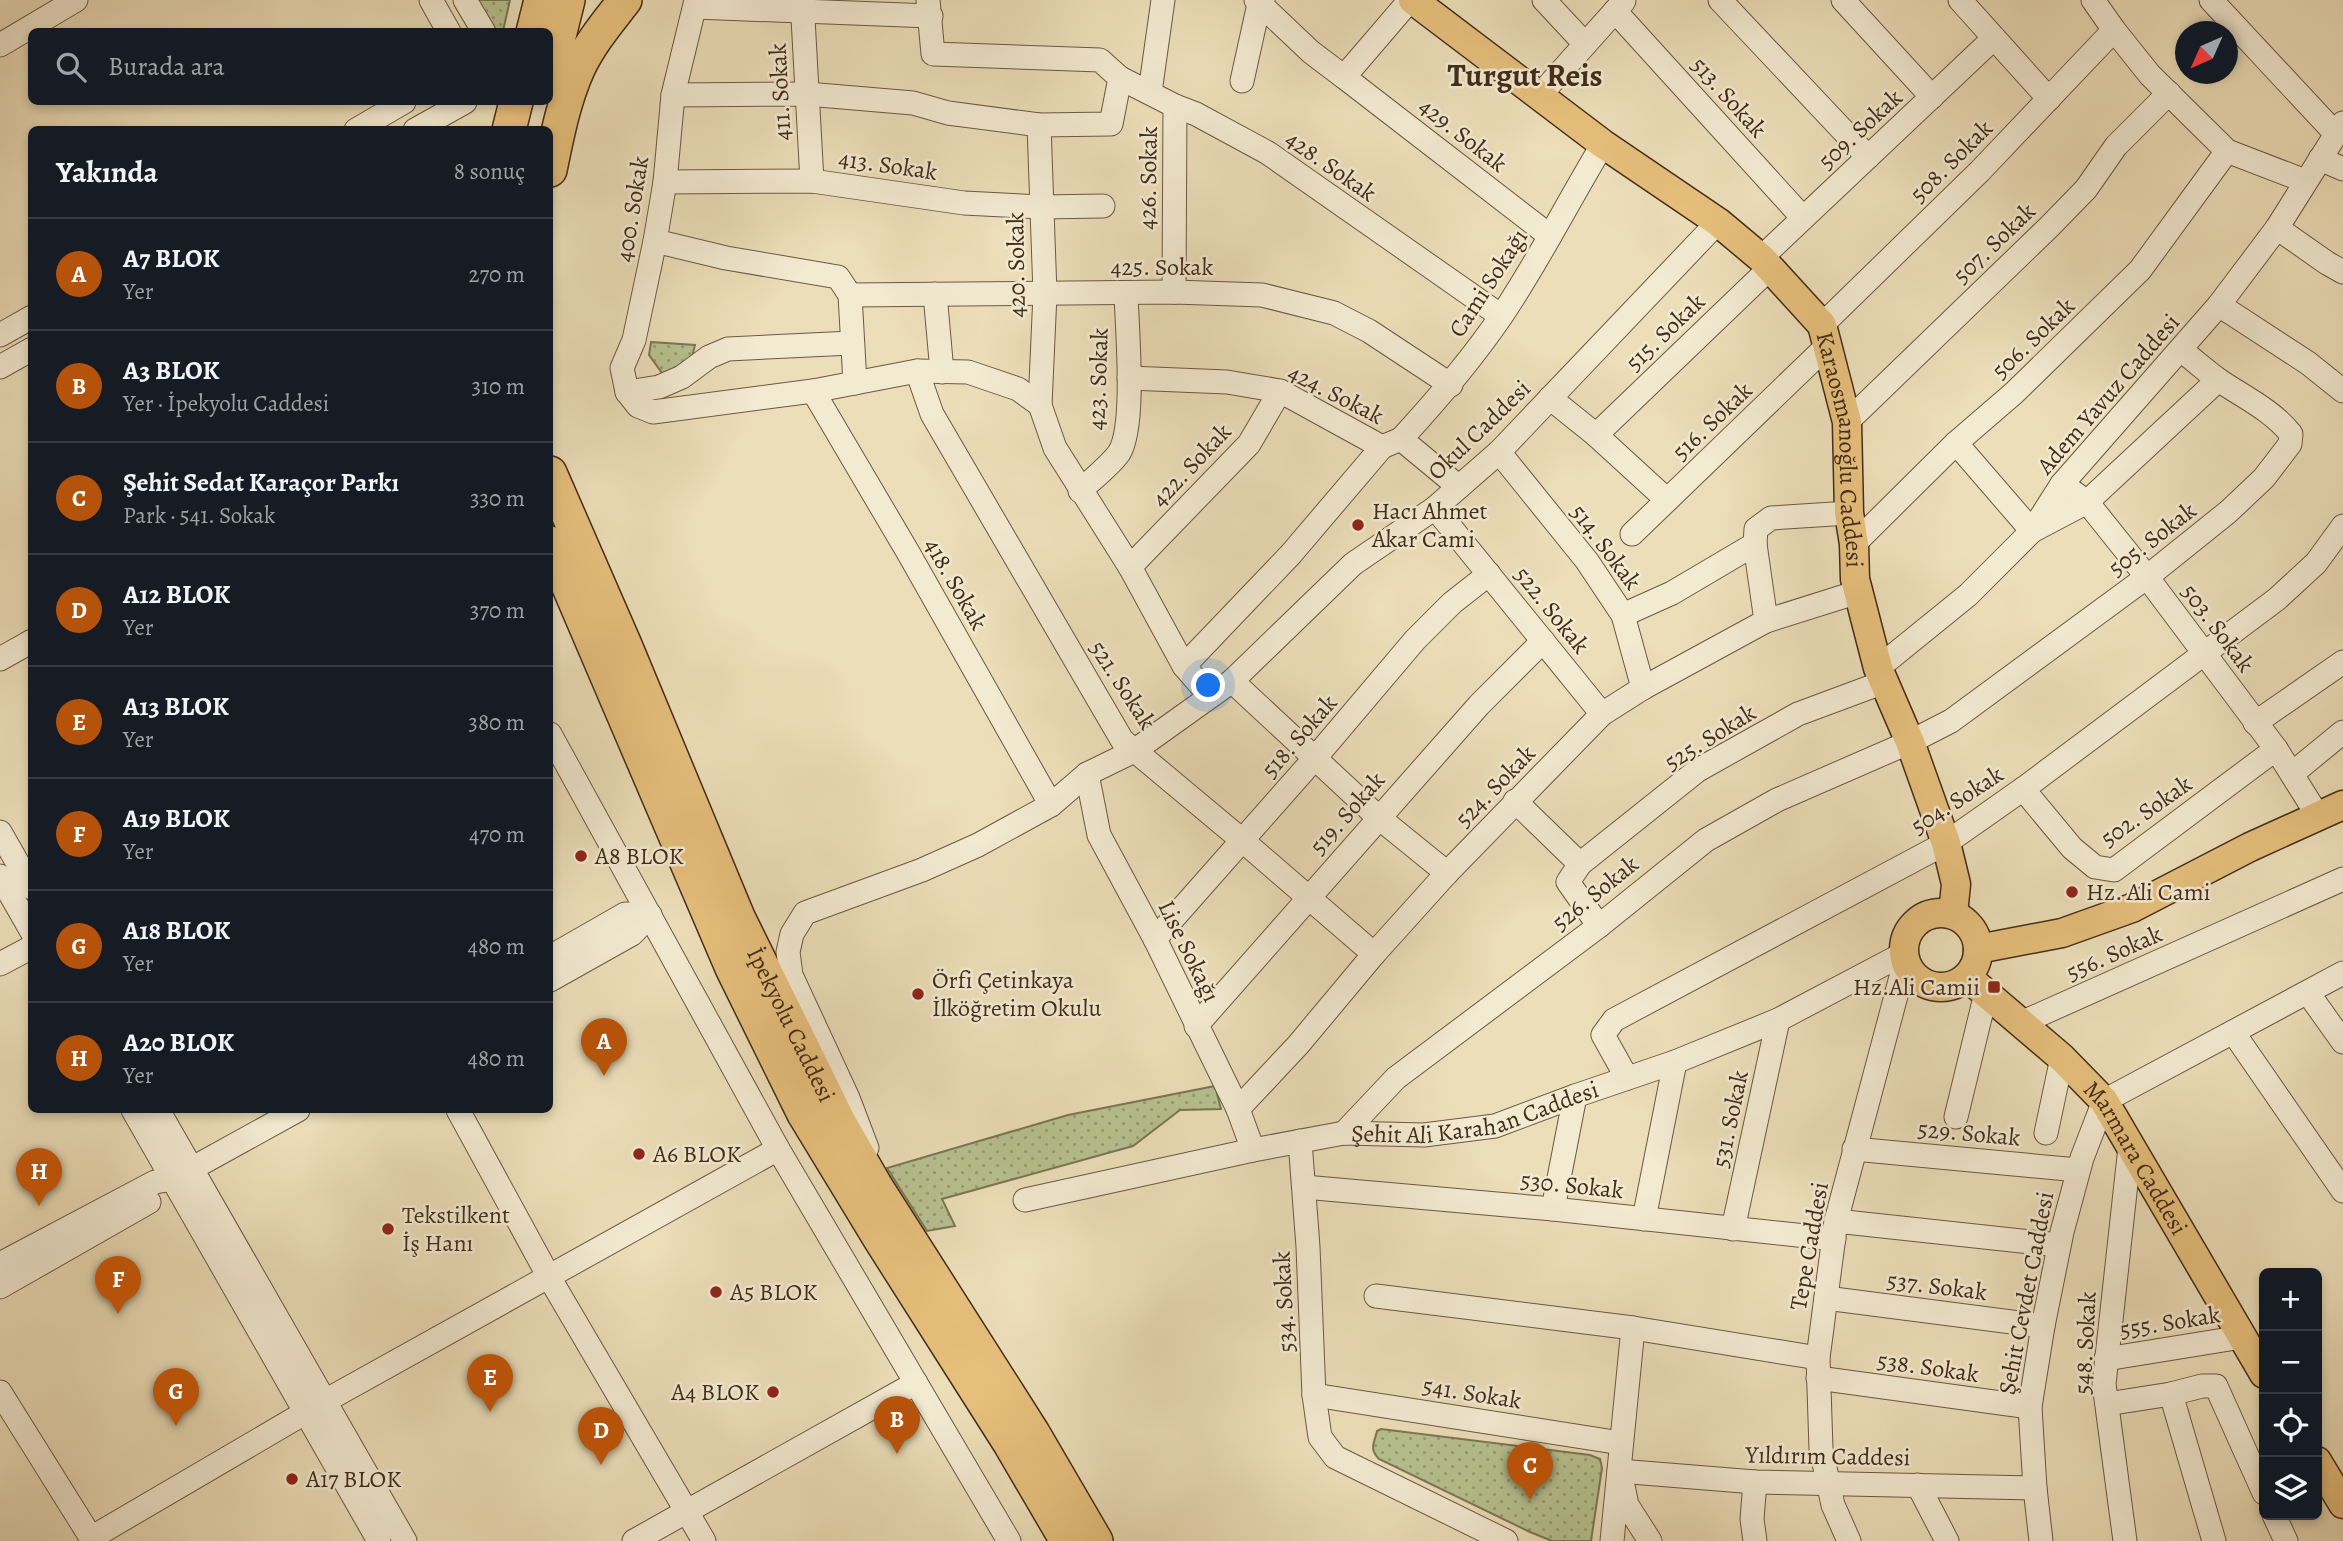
<!DOCTYPE html>
<html lang="tr">
<head>
<meta charset="utf-8">
<style>
	:root { --surface:#171b24; --page:#242831; --text:#f1f3f6; --muted:#9ea1a6; --line:#363941; --accent:#b45309 }
	body { margin:0; font-family:Alegreya,serif; background:var(--page); color:var(--text) }
	.controls { position:absolute; right:21px; bottom:21px; display:grid; overflow:hidden; border-radius:10px; box-shadow:0 4px 10px #0003 }
	.controls button { width:63px; height:63px; display:grid; place-items:center; padding:0; border:0; border-bottom:2px solid var(--line); background:var(--surface); color:var(--text); font:35px sans-serif }
	.compass { position:absolute; left:2175px; top:21px; width:63px; height:63px; border-radius:50%; background:var(--surface); box-shadow:0 4px 10px #0003; rotate:225deg }
	.you { position:absolute; left:1209px; top:686px; width:24px; height:24px; margin:-18px; border:5px solid #fff; border-radius:50%; background:#1a73e8; box-shadow:0 0 0 10px #1a73e833 }
	.badge { display:grid; place-items:center; width:46px; height:46px; border-radius:50%; background:var(--accent); color:#fff; font-size:23px; font-weight:700 }
	.pin { position:absolute; translate:-50% -58px; filter:drop-shadow(0 2px 4px #0008) }
	.pin::after { content:''; position:absolute; top:37px; width:24px; height:21px; background:inherit; clip-path:polygon(0 0,100% 0,50% 100%) }
	.list { margin:0; padding:0; list-style:none }
	h2 { display:flex; justify-content:space-between; align-items:center; height:91px; margin:0; padding:0 28px; font-size:30px }
	h2 small { font-size:23px; font-weight:400; color:var(--muted) }
	.list li { display:grid; grid-template-columns:46px 1fr auto; gap:21px; align-items:center; box-sizing:border-box; height:112px; padding:0 28px; border-top:2px solid var(--line) }
	.list b { display:block; font-size:26px; white-space:nowrap }
	.list p { margin:0; font-size:23px; white-space:nowrap; color:var(--muted) }
	.list em { font-size:23px; font-style:normal; color:var(--muted) }
	.icon { flex:none; width:38px; height:38px; fill:none; stroke:currentColor; stroke-width:2; stroke-linecap:round; stroke-linejoin:round }
	.map { position:relative; flex:none; width:2343px; height:1541px; overflow:hidden }
	.search { position:absolute; background:var(--surface); box-shadow:0 4px 10px #0003; left:28px; top:28px; width:525px; height:77px; display:flex; align-items:center; gap:18px; box-sizing:border-box; padding:0 24px; border-radius:10px; color:var(--muted); font-size:26px }
	.panel { position:absolute; background:var(--surface); box-shadow:0 4px 10px #0003; left:28px; top:126px; width:525px; height:987px; border-radius:10px }
	.map>svg:first-child { display:block }
</style>
</head>
<body>
<div class="map">
<svg width="2343" height="1541" viewBox="0 0 2343 1541">
	<defs>
		<pattern id="grass-dots" width="8" height="8" patternUnits="userSpaceOnUse" patternTransform="scale(1.75)"><rect width="8" height="8" fill="#b7c190"/><path d="M2 2h.1M6 6h.1" fill="none" stroke="#969d75" stroke-width="1.8" stroke-linecap="round"/></pattern>
	</defs>
	<rect width="100%" height="100%" fill="#ecdeb9"/>
	<filter id="stains"><feTurbulence type="fractalNoise" baseFrequency=".00286" numOctaves="4"/><feColorMatrix values="0 0 0 0 .2 0 0 0 0 .09 0 0 0 0 .02 0 0 0 .5 -.17"/></filter>
	<radialGradient id="worn" r=".72"><stop offset=".6" stop-color="#630" stop-opacity="0"/><stop offset="1" stop-color="#630" stop-opacity=".3"/></radialGradient>
	<g fill="url(#grass-dots)" stroke="#7c7656" stroke-width="2">
		<polygon points="475,0 510,0 503,31 493,31"/>
		<polygon points="651,342 695,345 691,361 674,376 662,373 649,355"/>
		<polygon points="1215,1086 1221,1109 1180,1110 1133,1146 942,1199 955,1226 927,1231 887,1168 1068,1115"/>
		<path d="M1381 1429 1590 1455 1600 1459 1602 1468 1591 1541H1552L1530 1532 1379 1459C1369 1449 1374 1444 1377 1431Z"/>
	</g>
	<g fill="none" stroke-linecap="round" stroke-linejoin="round">
		<g stroke="#6c5842" stroke-width="25">
			<g id="minor">
				<polyline points="431,0 449,32"/>
				<polyline points="465,0 484,32"/>
				<polyline points="696,0 673,95 665,182 655,241 634,340 622,368 627,392 638,406 653,412 813,391 917,371 968,372 1018,389 1040,405 1055,448 1130,567 1184,666 1210,696"/>
				<polyline points="802,0 812,181"/>
				<polyline points="1256,0 1311,52 1344,77 1410,0"/>
				<polyline points="1544,0 1585,44"/>
				<polyline points="1720,0 1868,157"/>
				<polyline points="1843,0 1932,97"/>
				<polyline points="1960,0 2049,99"/>
				<polyline points="2093,0 2114,30 2150,75 2227,151 2305,181"/>
				<polyline points="2211,0 2336,134"/>
				<polyline points="695,7 931,16"/>
				<polyline points="1615,11 1803,218"/>
				<polyline points="0,45 76,0"/>
				<polyline points="1344,77 1550,236"/>
				<polyline points="1120,78 1175,106 1196,114 1268,153 1501,316"/>
				<polyline points="1242,81 1259,4 1263,0"/>
				<polyline points="1150,92 1163,0"/>
				<polyline points="673,95 807,94 913,103 948,113 1039,125 1111,124 1120,78 1100,60 933,54 928,0"/>
				<polyline points="1540,95 1624,1"/>
				<polyline points="1039,125 1045,294 1040,405"/>
				<polyline points="356,130 404,102"/>
				<polyline points="415,130 465,102"/>
				<polyline points="2320,159 2343,169"/>
				<polyline points="665,182 812,181 964,203 1042,207 1103,206"/>
				<polyline points="2277,228 2327,263 2343,272"/>
				<polyline points="655,241 726,258 838,277 850,295 855,383"/>
				<polyline points="1761,258 1994,38"/>
				<polyline points="1174,292 1175,106"/>
				<polyline points="935,294 942,372"/>
				<polyline points="850,295 1174,292 1262,295 1334,313 1369,331 1451,385"/>
				<polyline points="2219,305 2308,363 2343,391"/>
				<polyline points="1822,325 1980,171 2114,30"/>
				<polyline points="0,335 32,317"/>
				<polyline points="0,367 32,349"/>
				<polyline points="917,371 932,414 1122,740 1243,841 1374,954"/>
				<polyline points="1129,378 1227,382 1280,391 1382,447 1401,439 1459,487"/>
				<polyline points="813,391 909,554 1051,805"/>
				<polyline points="627,392 659,387 682,377 709,357 728,349 852,343"/>
				<polyline points="1550,398 1596,435 1667,500"/>
				<polyline points="1847,422 2049,227 2086,189 2116,146 2169,93"/>
				<polyline points="1596,435 1770,268"/>
				<path d="M1401 439C1437 400 1472 359 1502 315 1539 260 1569 200 1603 144"/>
				<polyline points="1956,443 2032,531 2087,502 2218,380"/>
				<polyline points="1499,452 1587,561 1623,615 1643,688"/>
				<polyline points="2062,484 2087,502 2147,577 2276,749 2318,816"/>
				<path d="M1080 491C1092 479 1109 467 1119 453 1136 426 1127 329 1126 294"/>
				<polyline points="1435,508 1602,714"/>
				<polyline points="1632,534 1828,345"/>
				<polyline points="1755,544 1766,621"/>
				<polyline points="1854,544 1956,443 2014,393 2140,270 2227,151"/>
				<polyline points="1130,567 1249,444 1280,391"/>
				<polyline points="1623,615 1672,593 1755,544 1756,529 1771,518 1849,513"/>
				<polyline points="0,659 32,641"/>
				<polyline points="1184,666 1291,554 1382,447"/>
				<polyline points="1878,668 1968,595 2032,531 2062,484 2219,305 2277,228 2343,123"/>
				<polyline points="1232,681 1378,817 1447,873"/>
				<polyline points="2255,723 2343,662"/>
				<polyline points="550,734 778,1149 1009,1541"/>
				<polyline points="2293,773 2343,732"/>
				<polyline points="1087,774 1099,835 1155,939 1238,1109 1253,1150"/>
				<polyline points="2023,789 2072,848 2095,867 2114,870 2276,749"/>
				<polyline points="1515,801 1580,864"/>
				<polyline points="0,832 32,888"/>
				<polyline points="0,876 32,932"/>
				<polyline points="1599,926 1568,882 1580,864 1698,770 1798,714 1884,682"/>
				<polyline points="1155,939 1315,758 1415,640 1452,603 1489,574"/>
				<polyline points="550,957 625,914 650,915"/>
				<polyline points="0,964 32,947"/>
				<polyline points="550,980 632,934 650,915"/>
				<polyline points="2308,993 2343,1042"/>
				<polyline points="2021,1023 2343,879"/>
				<polyline points="1196,1026 1479,705 1543,641"/>
				<polyline points="2233,1032 2343,1191"/>
				<polyline points="1627,1078 1603,1035 1614,1020 1946,843 2023,789 2277,599 2316,563 2343,526"/>
				<polyline points="1238,1109 1298,1045 1374,954 1447,873 1602,714 1643,688 1766,621 1858,592"/>
				<polyline points="133,1110 379,1541"/>
				<polyline points="158,1110 405,1541"/>
				<polyline points="458,1110 549,1277 704,1541"/>
				<polyline points="1956,1117 1986,993"/>
				<path d="M1344 1133 1396 1078 1599 926 1706 840 1777 800 1910 742 1951 721 2147 577 2228 512 2264 478 2290 444 2291 434C2273 411 2244 397 2220 381 2207 372 2194 360 2181 350"/>
				<polyline points="2046,1133 2062,1058"/>
				<polyline points="1300,1141 1308,1247 1314,1395 1320,1437 1335,1457 1506,1541"/>
				<polyline points="867,1148 848,1098 791,975 788,952 792,934 805,913 922,870 978,845 1051,805 1087,774 1134,751 1232,681 1353,564 1435,508 1499,452 1718,222"/>
				<polyline points="1854,1149 2078,1170"/>
				<polyline points="1304,1187 1553,1209 1834,1239"/>
				<path id="s1" d="M1025 1200 1253 1150 1344 1133 1424 1135 1495 1126 1575 1096 1675 1062 1778 1020 1903 954"/>
				<polyline points="1553,1209 1575,1096"/>
				<polyline points="1644,1219 1675,1062"/>
				<polyline points="1836,1221 2059,1245"/>
				<polyline points="1733,1229 1778,1020"/>
				<polyline points="0,1264 155,1182 173,1179 298,1110"/>
				<polyline points="0,1287 149,1202"/>
				<polyline points="1376,1296 1633,1328 1818,1358"/>
				<polyline points="1826,1298 2043,1326"/>
				<polyline points="2106,1359 2242,1337"/>
				<polyline points="1818,1378 2030,1407"/>
				<polyline points="0,1392 93,1541"/>
				<polyline points="2171,1394 2214,1541"/>
				<polyline points="1314,1395 1621,1443"/>
				<polyline points="2107,1404 2171,1394 2202,1386 2216,1386 2264,1493"/>
				<polyline points="1619,1471 1755,1482 2035,1488"/>
				<polyline points="1622,1481 1627,1505 1650,1541"/>
				<polyline points="1918,1485 1947,1541"/>
				<polyline points="2274,1515 2286,1541"/>
				<polyline points="91,1538 325,1401 778,1149"/>
				<polyline points="634,1541 916,1383"/>
				<polyline points="1612,1541 1633,1328"/>
				<polyline points="1755,1541 1752,1519 1755,1482"/>
				<polyline points="1849,1541 1833,1505 1821,1449 1818,1358 1836,1221 1905,962"/>
				<polyline points="2041,1541 2035,1488 2030,1407 2043,1326 2062,1232 2082,1158 2104,1101 2343,973"/>
				<polyline points="2125,1541 2104,1384 2130,1147"/>
			</g>
		</g>
		<g stroke="#422c1b" stroke-width="31">
			<g id="major">
				<path id="s2" d="M1413 0 1603 144 1718 222 1761 258 1822 325 1847 422 1849 513 1854 544 1855 579 1878 668 1910 742 1946 843 1956 884 1953 914"/>
				<circle cx="1941" cy="950" r="37"/>
				<polyline points="1978,949 2062,933 2132,908 2250,847 2343,805"/>
				<path id="s3" d="M1967 977 2062 1058 2104 1101 2264 1374"/>
				<polyline points="2317,1461 2343,1504"/>
			</g>
		</g>
		<g stroke="#422c1b" stroke-width="36">
			<g id="highway">
				<polyline points="533,32 541,0"/>
				<polyline points="550,73 568,0"/>
				<polyline points="509,130 516,102"/>
				<path d="M550 170C557 136 564 100 578 69 590 43 608 22 625 0"/>
				<path id="s4" d="M550 473 625 645 738 917 840 1124 875 1185 1033 1433 1096 1541"/>
				<polyline points="550,543 732,968 804,1114 880,1239 1009,1442 1067,1541"/>
			</g>
		</g>
		<use href="#minor" stroke="#f3ead2" stroke-width="23"/>
		<use href="#major" stroke="#e6bf7c" stroke-width="28"/>
		<use href="#highway" stroke="#e6bf7c" stroke-width="33"/>
	</g>
	<g fill="#8f2418" stroke="#f3ead2" stroke-width="2.5">
		<circle cx="1358" cy="525" r="7"/>
		<circle cx="581" cy="856" r="7"/>
		<circle cx="2072" cy="892" r="7"/>
		<rect x="1987" y="980" width="14" height="14" rx="3.5"/>
		<circle cx="918" cy="994" r="7"/>
		<circle cx="639" cy="1154" r="7"/>
		<circle cx="388" cy="1229" r="7"/>
		<circle cx="716" cy="1292" r="7"/>
		<circle cx="773" cy="1392" r="7"/>
		<circle cx="292" cy="1479" r="7"/>
	</g>
	<g text-anchor="middle" dominant-baseline="central" stroke-width="5" stroke-linejoin="round" paint-order="stroke">
		<g font-size="24" fill="#422c1b" stroke="#f3ead2">
			<text transform="translate(780 92) rotate(-93)">411. Sokak</text>
			<text transform="translate(1729 97) rotate(48)">513. Sokak</text>
			<text transform="translate(1860 129) rotate(-43)">509. Sokak</text>
			<text transform="translate(1463 135) rotate(38)">429. Sokak</text>
			<text transform="translate(1951 161) rotate(-45)">508. Sokak</text>
			<text transform="translate(888 165) rotate(8)">413. Sokak</text>
			<text transform="translate(1331 166) rotate(35)">428. Sokak</text>
			<text transform="translate(1148 178) rotate(-89)">426. Sokak</text>
			<text transform="translate(632 209) rotate(-81)">400. Sokak</text>
			<text transform="translate(1994 243) rotate(-44)">507. Sokak</text>
			<text transform="translate(1016 265) rotate(-91)">420. Sokak</text>
			<text x="1162" y="267">425. Sokak</text>
			<text transform="translate(1488 283) rotate(-57)">Cami Sokağı</text>
			<text transform="translate(1665 332) rotate(-44)">515. Sokak</text>
			<text transform="translate(2033 338) rotate(-44)">506. Sokak</text>
			<text transform="translate(1098 379) rotate(-88)">423. Sokak</text>
			<text transform="translate(1336 394) rotate(27)">424. Sokak</text>
			<text transform="translate(2108 394) rotate(-49)">Adem Yavuz Caddesi</text>
			<text transform="translate(1712 421) rotate(-44)">516. Sokak</text>
			<text transform="translate(1479 430) rotate(-44)">Okul Caddesi</text>
			<text stroke="none"><textPath href="#s2" startOffset="651">Karaosmanoğlu Caddesi</textPath></text>
			<text transform="translate(1191 465) rotate(-47)">422. Sokak</text>
			<text transform="translate(2152 539) rotate(-38)">505. Sokak</text>
			<text transform="translate(1606 547) rotate(53)">514. Sokak</text>
			<text transform="translate(956 584) rotate(60)">418. Sokak</text>
			<text transform="translate(1552 610) rotate(51)">522. Sokak</text>
			<text transform="translate(2218 628) rotate(53)">503. Sokak</text>
			<text transform="translate(1123 685) rotate(57)">521. Sokak</text>
			<text transform="translate(1299 736) rotate(-49)">518. Sokak</text>
			<text transform="translate(1710 737) rotate(-32)">525. Sokak</text>
			<text transform="translate(1495 786) rotate(-46)">524. Sokak</text>
			<text transform="translate(1957 800) rotate(-33)">504. Sokak</text>
			<text transform="translate(2146 811) rotate(-35)">502. Sokak</text>
			<text transform="translate(1347 813) rotate(-49)">519. Sokak</text>
			<text transform="translate(1595 893) rotate(-39)">526. Sokak</text>
			<text transform="translate(1189 951) rotate(64)">Lise Sokağı</text>
			<text transform="translate(2114 953) rotate(-24)">556. Sokak</text>
			<text stroke="none"><textPath href="#s4" startOffset="602">İpekyolu Caddesi</textPath></text>
			<text stroke="none"><textPath href="#s1" startOffset="460">Şehit Ali Karahan Caddesi</textPath></text>
			<text transform="translate(1730 1119) rotate(-78)">531. Sokak</text>
			<text transform="translate(1969 1133) rotate(5)">529. Sokak</text>
			<text stroke="none"><textPath href="#s3" startOffset="250">Marmara Caddesi</textPath></text>
			<text transform="translate(1572 1185) rotate(6)">530. Sokak</text>
			<text transform="translate(1809 1246) rotate(-80)">Tepe Caddesi</text>
			<text transform="translate(1937 1286) rotate(7)">537. Sokak</text>
			<text transform="translate(2026 1293) rotate(-79)">Şehit Cevdet Caddesi</text>
			<text transform="translate(1284 1302) rotate(-93)">534. Sokak</text>
			<text transform="translate(2170 1322) rotate(-9)">555. Sokak</text>
			<text transform="translate(2085 1343) rotate(-87)">548. Sokak</text>
			<text transform="translate(1928 1367) rotate(8)">538. Sokak</text>
			<text transform="translate(1472 1393) rotate(9)">541. Sokak</text>
			<text transform="translate(1828 1456) rotate(1)">Yıldırım Caddesi</text>
		</g>
		<g font-size="24" fill="#422c1b" stroke="#f3ead2" text-anchor="start">
			<text x="1372" y="511">Hacı Ahmet<tspan x="1372" dy="28">Akar Cami</tspan></text>
			<text x="595" y="856">A8 BLOK</text>
			<text x="2086" y="892">Hz. Ali Cami</text>
			<text x="932" y="980">Örfi Çetinkaya<tspan x="932" dy="28">İlköğretim Okulu</tspan></text>
			<text x="1980" y="987" text-anchor="end">Hz.Ali Camii</text>
			<text x="653" y="1154">A6 BLOK</text>
			<text x="402" y="1215">Tekstilkent<tspan x="402" dy="28">İş Hanı</tspan></text>
			<text x="730" y="1292">A5 BLOK</text>
			<text x="759" y="1392" text-anchor="end">A4 BLOK</text>
			<text x="306" y="1479">A17 BLOK</text>
		</g>
		<g font-size="32" font-weight="bold" fill="#422c1b" stroke="#f3ead2">
			<text x="1525" y="75">Turgut Reis</text>
		</g>
	</g>
	<rect width="100%" height="100%" filter="url(#stains)"/>
	<rect width="100%" height="100%" fill="url(#worn)"/>
</svg>
<div class="controls">
<button>+</button>
<button>−</button>
<button><svg class="icon" aria-label="locate" viewBox="0 0 24 24"><circle cx="12" cy="12" r="6"/><path d="M12 2v4M12 18v4M2 12h4M18 12h4"/></svg></button>
<button><svg class="icon" aria-label="layers" viewBox="0 0 24 24"><path d="M12 4l9 5-9 5-9-5zM3 14l9 5 9-5"/></svg></button>
</div>
<svg class="compass" viewBox="-18 -18 36 36"><path d="M0-13l5 13h-10z" fill="#e53935"/><path d="M0 13l5-13h-10z" fill="#9ea1a6"/></svg>
<div class="you"></div>
<div class="pin badge" style="left:604px;top:1076px">A</div>
<div class="pin badge" style="left:897px;top:1454px">B</div>
<div class="pin badge" style="left:1530px;top:1500px">C</div>
<div class="pin badge" style="left:601px;top:1465px">D</div>
<div class="pin badge" style="left:490px;top:1412px">E</div>
<div class="pin badge" style="left:118px;top:1314px">F</div>
<div class="pin badge" style="left:176px;top:1426px">G</div>
<div class="pin badge" style="left:39px;top:1206px">H</div>
<div class="search"><svg class="icon" aria-label="search" viewBox="0 0 24 24"><circle cx="10" cy="10" r="6"/><path d="M15 15l6 6"/></svg>Burada ara</div>
<section class="panel">
<h2>Yakında<small>8 sonuç</small></h2>
<ul class="list">
<li><span class="badge">A</span><div><b>A7 BLOK</b><p>Yer</p></div><em>270 m</em></li>
<li><span class="badge">B</span><div><b>A3 BLOK</b><p>Yer · İpekyolu Caddesi</p></div><em>310 m</em></li>
<li><span class="badge">C</span><div><b>Şehit Sedat Karaçor Parkı</b><p>Park · 541. Sokak</p></div><em>330 m</em></li>
<li><span class="badge">D</span><div><b>A12 BLOK</b><p>Yer</p></div><em>370 m</em></li>
<li><span class="badge">E</span><div><b>A13 BLOK</b><p>Yer</p></div><em>380 m</em></li>
<li><span class="badge">F</span><div><b>A19 BLOK</b><p>Yer</p></div><em>470 m</em></li>
<li><span class="badge">G</span><div><b>A18 BLOK</b><p>Yer</p></div><em>480 m</em></li>
<li><span class="badge">H</span><div><b>A20 BLOK</b><p>Yer</p></div><em>480 m</em></li>
</ul>
</section>
</div>
</body>
</html>
